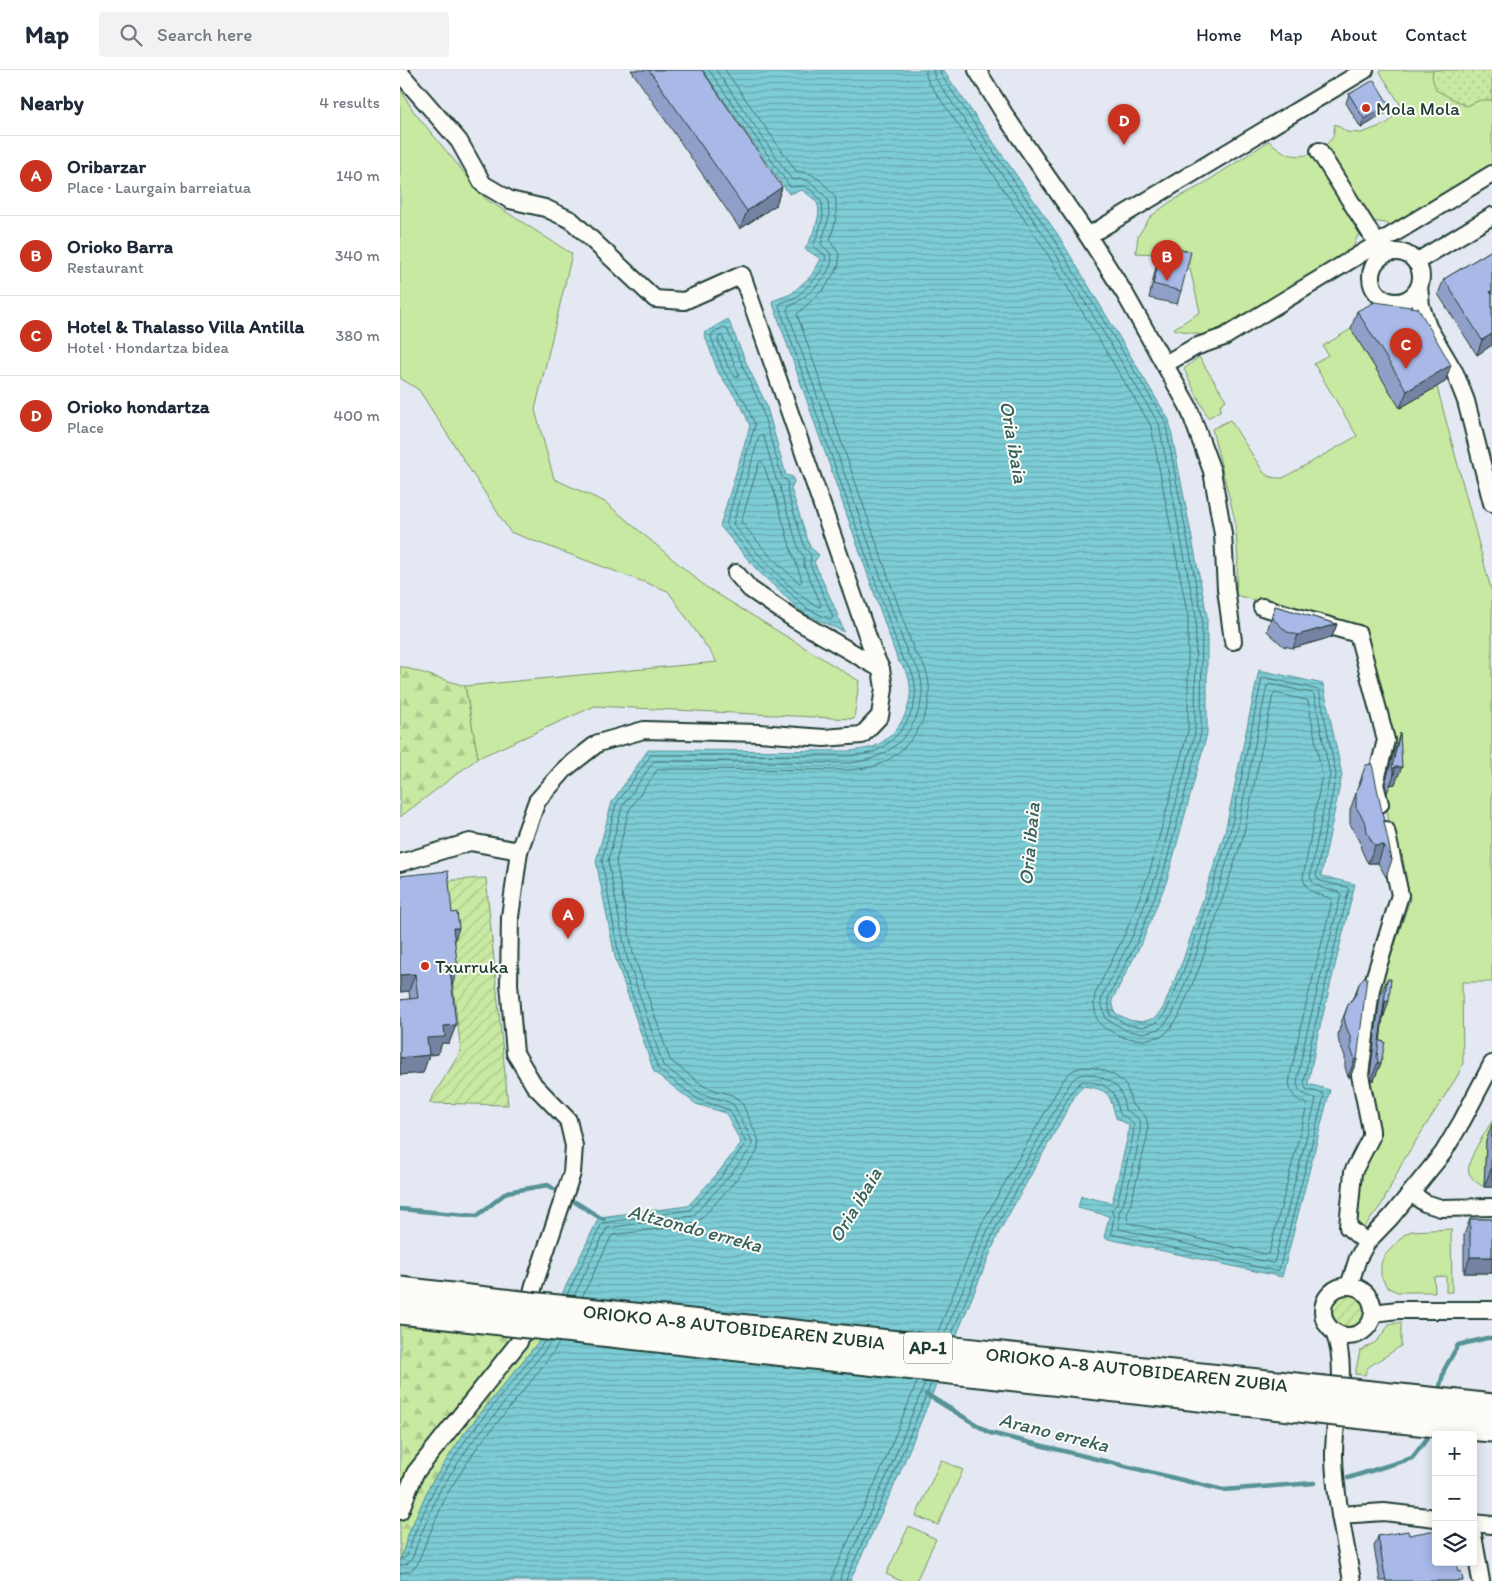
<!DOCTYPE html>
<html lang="en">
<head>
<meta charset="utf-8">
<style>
	:root { --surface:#fff; --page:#f2f2f3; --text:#1f2937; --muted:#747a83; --line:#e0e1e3; --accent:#c8321e }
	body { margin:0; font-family:Itim,sans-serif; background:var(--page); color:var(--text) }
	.controls { position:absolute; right:15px; bottom:15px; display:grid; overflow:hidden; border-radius:5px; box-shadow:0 2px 12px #0003 }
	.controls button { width:45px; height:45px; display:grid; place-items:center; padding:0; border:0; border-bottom:1px solid var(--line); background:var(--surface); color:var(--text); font:25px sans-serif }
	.you { position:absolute; left:466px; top:858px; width:18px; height:18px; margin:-12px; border:4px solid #fff; border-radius:50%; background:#1a73e8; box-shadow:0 0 0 8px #1a73e833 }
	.badge { display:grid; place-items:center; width:32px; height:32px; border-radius:50%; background:var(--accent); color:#fff; font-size:16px; font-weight:700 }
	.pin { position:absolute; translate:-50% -41px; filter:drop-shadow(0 1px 2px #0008) }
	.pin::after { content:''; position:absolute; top:26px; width:18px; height:15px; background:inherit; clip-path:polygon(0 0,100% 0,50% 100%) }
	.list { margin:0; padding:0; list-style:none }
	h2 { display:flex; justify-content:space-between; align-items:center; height:65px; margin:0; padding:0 20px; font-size:21px }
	h2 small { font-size:16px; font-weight:400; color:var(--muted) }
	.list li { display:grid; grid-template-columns:32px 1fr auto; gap:15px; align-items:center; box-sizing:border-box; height:80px; padding:0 20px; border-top:1px solid var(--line) }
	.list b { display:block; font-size:19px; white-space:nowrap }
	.list p { margin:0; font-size:16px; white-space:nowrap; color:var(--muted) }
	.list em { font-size:16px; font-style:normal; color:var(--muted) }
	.icon { flex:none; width:28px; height:28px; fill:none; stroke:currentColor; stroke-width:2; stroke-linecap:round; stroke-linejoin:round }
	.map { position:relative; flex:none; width:1092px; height:1511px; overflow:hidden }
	header { display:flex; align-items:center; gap:30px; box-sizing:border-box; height:70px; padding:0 25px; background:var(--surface); border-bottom:1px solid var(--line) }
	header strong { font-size:24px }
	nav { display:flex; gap:28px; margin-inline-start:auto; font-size:18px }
	.search { width:350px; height:45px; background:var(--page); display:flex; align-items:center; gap:12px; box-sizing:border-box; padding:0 18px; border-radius:5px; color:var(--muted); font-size:19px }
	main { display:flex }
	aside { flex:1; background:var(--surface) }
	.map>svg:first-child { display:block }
</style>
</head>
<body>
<header>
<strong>Map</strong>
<div class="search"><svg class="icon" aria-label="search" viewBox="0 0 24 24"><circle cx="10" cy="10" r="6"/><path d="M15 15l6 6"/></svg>Search here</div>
<nav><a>Home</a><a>Map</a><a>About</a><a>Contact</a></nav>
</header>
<main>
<aside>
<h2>Nearby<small>4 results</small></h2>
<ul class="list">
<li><span class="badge">A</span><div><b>Oribarzar</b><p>Place · Laurgain barreiatua</p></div><em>140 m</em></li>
<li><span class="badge">B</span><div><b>Orioko Barra</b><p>Restaurant</p></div><em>340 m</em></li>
<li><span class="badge">C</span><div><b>Hotel &amp; Thalasso Villa Antilla</b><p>Hotel · Hondartza bidea</p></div><em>380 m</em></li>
<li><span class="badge">D</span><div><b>Orioko hondartza</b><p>Place</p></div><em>400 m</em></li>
</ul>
</aside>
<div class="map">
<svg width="1092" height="1511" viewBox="0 0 1092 1511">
	<defs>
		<pattern id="forest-firs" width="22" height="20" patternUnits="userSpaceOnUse" patternTransform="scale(1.25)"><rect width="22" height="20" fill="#c8e9a2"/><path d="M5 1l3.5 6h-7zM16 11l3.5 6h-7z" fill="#abc98c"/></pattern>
		<pattern id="park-dots" width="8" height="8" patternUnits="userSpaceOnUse" patternTransform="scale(1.25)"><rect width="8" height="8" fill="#c8e9a2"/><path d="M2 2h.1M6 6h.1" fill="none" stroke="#abc98c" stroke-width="1.8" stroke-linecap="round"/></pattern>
		<pattern id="garden-furrows" width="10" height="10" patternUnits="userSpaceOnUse" patternTransform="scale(1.25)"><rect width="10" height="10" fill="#c8e9a2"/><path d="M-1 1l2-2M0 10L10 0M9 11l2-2" fill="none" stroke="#abc98c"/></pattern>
		<pattern id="water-rules" width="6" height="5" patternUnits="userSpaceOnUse" patternTransform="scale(1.25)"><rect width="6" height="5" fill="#7dcdd7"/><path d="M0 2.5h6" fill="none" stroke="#66a8af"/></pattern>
	</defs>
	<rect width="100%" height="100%" fill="#e4e8f2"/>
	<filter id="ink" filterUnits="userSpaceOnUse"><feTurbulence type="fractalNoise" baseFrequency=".02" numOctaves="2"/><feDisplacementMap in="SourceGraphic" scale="10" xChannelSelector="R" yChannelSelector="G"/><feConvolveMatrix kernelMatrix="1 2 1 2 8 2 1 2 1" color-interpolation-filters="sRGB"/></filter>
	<g filter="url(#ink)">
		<g fill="#c8e9a2" stroke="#74936b">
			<polygon points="982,0 1092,0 1092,101 995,159 986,153 971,151 925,76 933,67 935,54 947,62 962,63 988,53 1001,36 980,2"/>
			<polygon points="0,19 14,42 86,129 172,184 135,340 154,409 205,432 306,517 459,611 454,649 195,636 78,688 65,616 317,592 268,521 110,462 19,320 0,308"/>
			<path d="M869 71C886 85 891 88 913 84L960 160 954 175V184L835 258 806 266 773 259 800 242 788 190 759 184 736 183 738 166 750 147 770 132 800 116Z"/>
			<path d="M951 259 1000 338 1037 317 1092 523V912H1062L1063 993 1058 1005 1003 1091 982 1134 962 1160 955 1155 962 1095 967 1009 974 1010 979 989 984 927 978 926 1010 829 1002 784H994C989 760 986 740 988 715L995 714 993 671 966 561 836 525 838 489 835 450 812 359 830 350 864 403C870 408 876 408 883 408L957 366 914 294 928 285 923 276Z"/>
			<polygon points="799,287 826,330 820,335 821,340 808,348 784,299"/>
			<path d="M1092 1051V1071H1086L1084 1117C1079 1114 1072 1110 1069 1103 1065 1091 1086 1062 1092 1051Z"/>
			<polygon points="1051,1159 1052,1222 1046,1222 1046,1206 1034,1207 1035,1222 997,1222 987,1217 981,1206 981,1194 984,1186 1004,1165 1011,1161"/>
			<polygon points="1001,1252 1001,1276 967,1298 965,1305 955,1304 960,1281 977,1271 989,1255"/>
			<polygon points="541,1390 563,1400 538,1455 516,1446"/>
			<polygon points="509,1456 536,1469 516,1511 501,1511 486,1504"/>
		</g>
		<g fill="url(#forest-firs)" stroke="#74936b">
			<polygon points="0,596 65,616 78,688 0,747"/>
			<polygon points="0,1254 140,1270 63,1365 30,1415 8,1465 0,1491"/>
		</g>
		<polygon fill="url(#park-dots)" stroke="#74936b" points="1033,0 1092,0 1092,30 1080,30 1066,36 1036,20 1032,7"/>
		<g fill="url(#garden-furrows)" stroke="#74936b">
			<polygon points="86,808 108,1035 29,1033 61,981 40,811"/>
			<circle cx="948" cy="1241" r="16"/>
		</g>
		<g fill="url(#water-rules)" stroke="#579396">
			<path d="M303 0H543L658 165 769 350 807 546V664L767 810 742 872 712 930 715 943 729 950 742 952 755 948 763 938 783 890 825 762 859 600 923 614 942 705 921 806 955 814 916 973 908 1014 930 1020 882 1207 704 1168 709 1146 678 1138 681 1126 712 1133 728 1065 729 1055 716 1048C709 1023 710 1020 683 1016L676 1024 599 1162 498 1407 450 1511H0V1491L8 1465 30 1415 63 1365 140 1270 199 1147 288 1136 317 1104 341 1073 326 1043 296 1034 254 1002 215 887 196 791 212 732 248 680 450 681C457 680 466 679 473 677 500 666 518 631 507 603 505 599 501 594 498 591L372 231 391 224 411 206 421 189 405 179C411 168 423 145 417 133 413 127 407 124 402 120L389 124Z"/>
			<polygon points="328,249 348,297 366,334 386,405 393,407 394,412 391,419 410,477 419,485 414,492 434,536 444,562 403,543 356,499 320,456 350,356 342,337 318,302 304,263"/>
		</g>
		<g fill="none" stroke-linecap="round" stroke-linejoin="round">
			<g stroke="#457775" stroke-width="1">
				<path d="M526 0V6L529 13 642 175 751 356 788 547V661L749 804 725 864 695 924 694 934 696 947 700 954 706 959 725 968 744 970 762 966 768 961 778 948 800 896 843 767 873 625 875 623 906 630 908 631 922 705 903 808C907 823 917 824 931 828L932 830C921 881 905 932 895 984 893 994 888 1008 890 1018 892 1026 898 1031 906 1033L907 1036 869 1184H866L728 1153 727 1144 730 1137 747 1068C749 1050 748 1045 732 1035 730 1029 729 1022 726 1016 718 1003 688 992 674 1000 668 1003 664 1009 661 1014L582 1153 537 1264"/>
				<path d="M533 0 535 8 648 171 759 354 796 547 795 663 756 806 732 867 702 926 701 933 706 949 727 961 744 963 759 959 764 955 773 943 793 894 836 765 867 616 869 614 912 623 914 625 930 705 910 807C914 819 928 819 940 822L941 824 905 970 897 1012C898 1023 905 1025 915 1028L916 1030 874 1193H872L719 1159V1142L723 1135C727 1120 743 1065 740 1053 738 1046 731 1043 725 1040 724 1034 723 1026 720 1021 714 1010 688 1000 678 1006 673 1008 670 1014 667 1018L589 1157 544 1265"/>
				<path d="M540 0 541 5 653 168 765 351 802 546 801 663 762 808 738 870 708 928 710 945 728 955 743 957 758 952 767 940 787 892 830 763 862 608 864 607 919 620 936 705 916 806 920 811 947 817 949 819 911 972 904 1013 906 1019 922 1023 924 1026 879 1200 876 1201 711 1164 714 1147 711 1140 717 1134 733 1066C735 1050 733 1052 720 1044L714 1023 702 1014 682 1011 672 1021 595 1159 551 1266"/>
				<polygon points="324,257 327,259 344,299 361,336 382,407 388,412 387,421 405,478 411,485 410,494 433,547 431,550 406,538 360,495 326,455 355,355 346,334 323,300 311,267 312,264"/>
				<polygon points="322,266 339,304 338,307 335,307 328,297 318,270 319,267"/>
				<path d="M361 365 364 367 376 409 380 415 381 422 399 480 404 487V496L421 534 420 537C399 532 347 472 333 454L359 367Z"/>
				<path d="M361 391 363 393 369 411 373 418 392 483C396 491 398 500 402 510L400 513 398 512 370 486 341 452 359 393Z"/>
				<path d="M167 1225 202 1153 290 1140 321 1107 346 1073 330 1040 299 1030 258 999 219 886 202 791 216 734 251 685 450 686C458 685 468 684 476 681 504 667 525 631 511 600 509 596 505 592 502 588L379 236 381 233C386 231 391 230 396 227 405 220 429 198 425 185L413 176 418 164 423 147 422 133 413 121 404 116 390 117 309 0"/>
				<path d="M174 1226 207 1158 293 1146 325 1111 350 1080 352 1075 351 1069 334 1035 329 1032 301 1024 263 995 226 884 208 791 222 737 254 691 450 693C458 692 468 690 476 687 509 675 533 631 517 597 515 593 511 589 508 585L387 240 388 237C402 232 437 201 431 185 429 180 424 178 421 174L429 147 428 130 417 117 408 111 402 109 392 110 316 0"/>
				<path d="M182 1227 212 1165 290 1155 301 1149 331 1116 357 1082 359 1071 343 1035 339 1030 332 1025 305 1017 270 990 233 883 216 791 229 740 258 699 450 700C459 699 471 698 480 694 515 679 542 631 523 594 521 589 517 585 514 581L397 244 425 218 438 197 439 192V184L430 171 436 148V134L435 126 420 110 409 103 396 101 325 0"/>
				<polyline points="0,1489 4,1488 7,1486 13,1467 35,1417 67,1368 145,1271"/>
				<polyline points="0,1495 7,1494 12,1489 19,1469 40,1420 72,1372 94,1346 151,1272"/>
				<polyline points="0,1503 10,1501 17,1495 26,1472 47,1424 78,1376 128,1315 154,1281 159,1273"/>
				<polyline points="432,1511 434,1502 481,1400 517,1312"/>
				<polyline points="440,1511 441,1505 488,1403 525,1313"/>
				<polyline points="446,1511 447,1507 493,1405 531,1314"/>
			</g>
			<g stroke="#579396" stroke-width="4.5">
				<polyline points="175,1132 199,1147 204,1149"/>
				<polyline points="0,1139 77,1146 107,1122 148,1115 154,1119"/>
				<polyline points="526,1324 590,1363 823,1420 914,1413"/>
				<polyline points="1038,1324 1044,1300 1058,1275 1087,1268 1092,1268"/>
				<polyline points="948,1408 1012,1388 1026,1370 1029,1361"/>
			</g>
			<g stroke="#1f3d34" stroke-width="20">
				<g id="minor">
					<polyline points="577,0 608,50 688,166 725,224 788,336 812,401 823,464 826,519 833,571"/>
					<polyline points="0,3 59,71 83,114 110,130 145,138 171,150 255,229 284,231 342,205 473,582 481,599 484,618 480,646 462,665 424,668 359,663 244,660 198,673 166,698 137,731 119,781 110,847 109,914 115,983 134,1015 168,1050 174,1076 172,1103 134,1215 119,1272 15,1403 0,1441"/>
					<polyline points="919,81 983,183"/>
					<polyline points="688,166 965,0"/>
					<circle cx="996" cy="207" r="25"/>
					<polyline points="1016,192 1092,146"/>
					<polyline points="1019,217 1021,236 1028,257 1055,303 1066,331 1092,433"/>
					<polyline points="765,294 795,277 824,267 1092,104"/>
					<polyline points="336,503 350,519 394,549 481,599"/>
					<polyline points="862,537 958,564 986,670 975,714 980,734"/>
					<polyline points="0,793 70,772 119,781"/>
					<polyline points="1011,1123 1025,1133 1041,1138 1092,1137"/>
					<polyline points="960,1167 948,1157 953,1102 971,1067 971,1060 960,1005 971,919 1000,825 986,760"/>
					<polyline points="949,1216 958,1188 967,1172 991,1147 1043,1083 1062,1051 1092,994"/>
					<circle cx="948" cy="1241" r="25"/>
					<polyline points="973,1243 998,1240 1092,1240"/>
					<path d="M934 1262C950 1301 933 1346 934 1387 935 1428 945 1470 952 1511"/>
					<polyline points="940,1445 984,1442 1036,1448"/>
					<polyline points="1073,1453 1092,1455"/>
					<polyline points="1073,1465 1081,1511"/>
				</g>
			</g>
			<g stroke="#1f3d34" stroke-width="29">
				<g id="highway">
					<polyline points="1057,1333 1092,1337"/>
					<polyline points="1055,1356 1092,1359"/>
				</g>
			</g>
			<use href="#minor" stroke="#fdfcf7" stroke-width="16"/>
			<use href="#highway" stroke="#fdfcf7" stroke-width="25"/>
			<g stroke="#1f3d34" stroke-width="29" stroke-linecap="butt">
				<g id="highway-bridge">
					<path id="s1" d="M0 1220 139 1236 1057 1333"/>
					<path d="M0 1241C351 1282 703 1317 1055 1356"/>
				</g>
			</g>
			<use href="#highway-bridge" stroke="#fdfcf7" stroke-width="25"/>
		</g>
		<g fill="#909fc8" stroke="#1f3d34">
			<polygon points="231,0 302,0 382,117 376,135 340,159"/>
			<polygon points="949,24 986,43 961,58 946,33"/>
			<polygon points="763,175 781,221 777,234 749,228 758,188"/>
			<polygon points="1092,180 1092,275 1077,285 1038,224 1044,209"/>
			<polygon points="957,241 1045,312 1000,338 951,259"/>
			<polygon points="875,536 937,554 932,567 893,578 883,576 867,561"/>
			<polygon points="1000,663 995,714 990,715 987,723 985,714 994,681"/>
			<polygon points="966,695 992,790 986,807 978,793 968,793 966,790 961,779 960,771 950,754 950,740"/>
			<polygon points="0,806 55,870 52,915 56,955 49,973 42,973 38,984 29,985 23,1003 0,1005 0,930 10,929 9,921 0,922"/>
			<polygon points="987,909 980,971 981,993 974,1010 971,1010 970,1005 980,926"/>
			<polygon points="959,914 957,990 950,1007 948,1007 945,997 945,986 939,973 938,965 941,953 948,935 954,926"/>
			<polygon points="1092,1054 1092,1117 1084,1117 1086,1071"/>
			<polygon points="1070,1149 1092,1149 1092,1203 1064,1203 1064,1165"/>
			<polygon points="1009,1465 1058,1502 1063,1511 980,1511 974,1477 978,1466"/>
		</g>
		<g fill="#7682a2" stroke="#1f3d34">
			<polygon points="989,35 986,43 961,58 964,49"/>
			<polygon points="382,117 376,135 340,159 347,141"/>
			<polygon points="1092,264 1092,275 1077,285 1082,270"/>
			<polygon points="1051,295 1045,312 1000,338 1007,321"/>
			<polygon points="937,554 932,567 893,578 898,565"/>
			<polygon points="994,697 1002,697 995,714 990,715 994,705"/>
			<polygon points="984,775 978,793 968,793 975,776"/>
			<polygon points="53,858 59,858 53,875"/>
			<polygon points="50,899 58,899 52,916"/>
			<polygon points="15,904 9,921 0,922 0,905"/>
			<polygon points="985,931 989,931 983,949"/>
			<polygon points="56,955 49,973 42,973 38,984 21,986 27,968 44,956"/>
			<polygon points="29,985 23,1003 0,1005 0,988"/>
			<polygon points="955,989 957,990 950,1007 948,1007"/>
			<polygon points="978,992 981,993 974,1010 971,1010"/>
			<polygon points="1091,1099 1092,1099 1092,1117 1084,1117"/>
			<polygon points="1070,1187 1092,1187 1092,1203 1064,1203"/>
		</g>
		<g fill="#a8b9e8" stroke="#1f3d34">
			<polygon points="249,0 302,0 382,117 347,141"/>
			<polygon points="974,10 989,35 964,49 949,24"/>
			<polygon points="763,175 791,182 781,221 753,214"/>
			<polygon points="1092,180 1092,220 1090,222 1092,225 1092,264 1082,270 1044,209"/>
			<polygon points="975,232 1018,238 1051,295 1007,321 957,241"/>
			<polygon points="875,536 937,554 898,565 887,562 872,548"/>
			<polygon points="1000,663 1002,697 994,697 994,705 992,697"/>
			<polygon points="972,694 992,790 984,775 975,776 972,772 967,762 966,754 956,737 956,722 962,710 962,705 966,695"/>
			<polygon points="48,801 52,843 57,842 59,858 53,858 58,899 50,899 56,955 44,956 45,967 27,968 29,985 0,988 0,930 18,928 15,904 0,905 0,806"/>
			<polygon points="964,907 967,907 957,990 955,989 951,979 951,969 946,956 944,947 948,935 956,924 959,914"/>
			<polygon points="987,909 991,909 989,931 985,931 980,971 985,972 981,993 978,992 977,987"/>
			<polygon points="1092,1065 1092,1099 1091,1099"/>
			<rect x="1070" y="1149" width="22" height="38"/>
			<polygon points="1036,1460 1036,1492 1056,1492 1058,1502 1061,1501 1063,1511 986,1511 978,1466 1008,1461 1009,1465"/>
		</g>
	</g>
	<g fill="#c8321e" stroke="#fdfcf7" stroke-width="2">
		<circle cx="966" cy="38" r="5"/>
		<circle cx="25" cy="896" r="5"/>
	</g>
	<g text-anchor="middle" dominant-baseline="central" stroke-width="4" stroke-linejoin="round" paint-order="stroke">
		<rect fill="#fdfcf7" stroke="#62766e" stroke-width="1" x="504" y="1262.5" width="48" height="31" rx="4"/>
		<g font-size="18" font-weight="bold" fill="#1f3d34">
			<text x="528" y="1278">AP-1</text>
		</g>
		<g font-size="19" fill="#1f3d34" stroke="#fdfcf7" text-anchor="start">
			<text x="976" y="38">Mola Mola</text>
			<text x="35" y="896">Txurruka</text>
		</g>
		<g font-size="19" fill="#1f3d34" stroke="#fdfcf7">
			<text stroke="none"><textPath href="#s1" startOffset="336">ORIOKO A-8 AUTOBIDEAREN ZUBIA</textPath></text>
			<text stroke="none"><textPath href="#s1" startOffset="741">ORIOKO A-8 AUTOBIDEAREN ZUBIA</textPath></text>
		</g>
		<g font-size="20" font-style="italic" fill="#36615d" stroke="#fdfcf7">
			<text transform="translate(614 372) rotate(80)">Oria ibaia</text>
			<text transform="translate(629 774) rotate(-85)">Oria ibaia</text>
			<text transform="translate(455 1135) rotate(-59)">Oria ibaia</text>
			<text transform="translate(295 1158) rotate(15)">Altzondo erreka</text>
			<text transform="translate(654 1362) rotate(14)">Arano erreka</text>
		</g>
	</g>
</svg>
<div class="controls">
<button>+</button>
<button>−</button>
<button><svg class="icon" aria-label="layers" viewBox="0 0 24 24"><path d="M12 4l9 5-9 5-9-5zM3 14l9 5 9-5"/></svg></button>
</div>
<div class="you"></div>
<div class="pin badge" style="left:168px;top:869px">A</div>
<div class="pin badge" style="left:767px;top:211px">B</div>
<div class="pin badge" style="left:1006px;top:299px">C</div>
<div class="pin badge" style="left:724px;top:75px">D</div>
</div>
</main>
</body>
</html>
